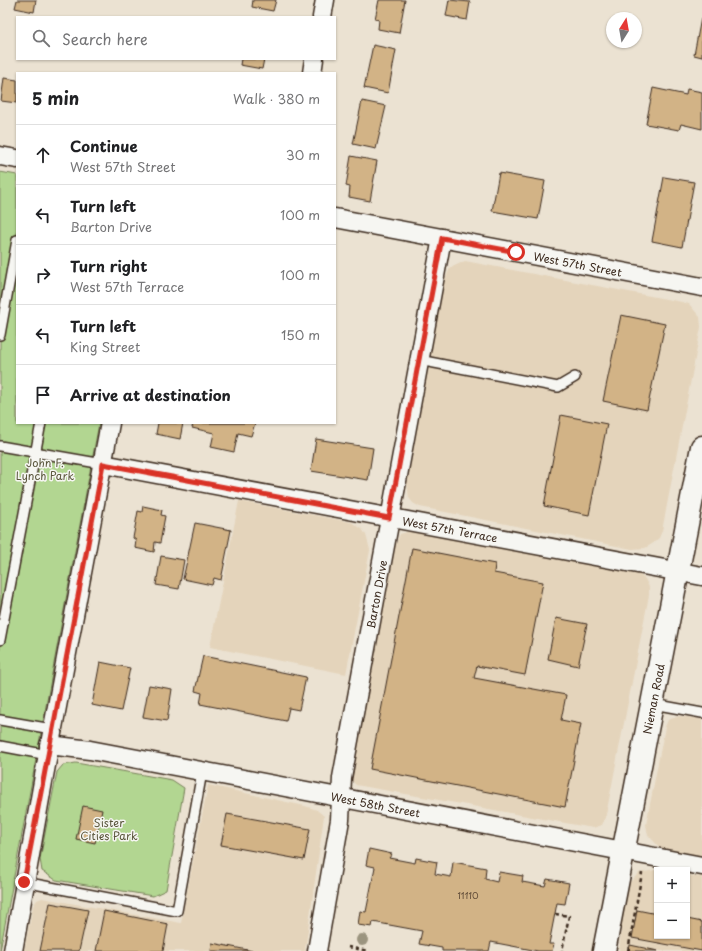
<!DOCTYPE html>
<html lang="en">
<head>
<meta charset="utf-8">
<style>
	:root { --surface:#fff; --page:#f2f2f2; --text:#202124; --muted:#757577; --line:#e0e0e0 }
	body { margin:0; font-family:"Playpen Sans",sans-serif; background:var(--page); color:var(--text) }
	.controls { position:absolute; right:12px; bottom:12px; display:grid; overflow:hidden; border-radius:0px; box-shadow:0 1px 3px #0004 }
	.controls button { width:36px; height:36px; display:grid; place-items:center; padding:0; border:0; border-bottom:1px solid var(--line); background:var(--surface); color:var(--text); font:20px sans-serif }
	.compass { position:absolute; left:606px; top:12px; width:36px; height:36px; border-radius:50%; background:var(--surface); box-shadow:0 1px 3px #0004; rotate:11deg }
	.stop { position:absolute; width:12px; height:12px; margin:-9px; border:3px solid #d93025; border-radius:50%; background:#fff }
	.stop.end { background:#d93025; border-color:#fff; box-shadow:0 1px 4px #0008 }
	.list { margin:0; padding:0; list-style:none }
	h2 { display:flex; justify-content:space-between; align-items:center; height:52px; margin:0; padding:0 16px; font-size:17px }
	h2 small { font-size:13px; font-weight:400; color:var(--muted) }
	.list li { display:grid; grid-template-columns:26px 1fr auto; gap:12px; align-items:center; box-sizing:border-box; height:60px; padding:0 16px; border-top:1px solid var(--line) }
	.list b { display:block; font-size:15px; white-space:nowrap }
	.list p { margin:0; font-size:13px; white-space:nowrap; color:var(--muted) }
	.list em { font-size:13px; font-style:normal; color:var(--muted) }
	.icon { flex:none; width:22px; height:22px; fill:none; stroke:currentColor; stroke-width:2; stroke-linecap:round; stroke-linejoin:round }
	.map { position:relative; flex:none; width:702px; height:951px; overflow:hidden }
	.search { position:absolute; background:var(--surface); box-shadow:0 1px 3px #0004; left:16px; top:16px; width:320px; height:44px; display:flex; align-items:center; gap:10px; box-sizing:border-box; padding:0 14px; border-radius:0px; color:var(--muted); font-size:15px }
	.panel { position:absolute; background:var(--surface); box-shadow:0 1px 3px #0004; left:16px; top:72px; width:320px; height:352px; border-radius:0px }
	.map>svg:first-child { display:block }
</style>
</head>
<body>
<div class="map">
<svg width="702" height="951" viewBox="0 0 702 951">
	<rect width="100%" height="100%" fill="#ebe2d2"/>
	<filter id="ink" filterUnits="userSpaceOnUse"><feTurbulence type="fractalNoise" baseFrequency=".025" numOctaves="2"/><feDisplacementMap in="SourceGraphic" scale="8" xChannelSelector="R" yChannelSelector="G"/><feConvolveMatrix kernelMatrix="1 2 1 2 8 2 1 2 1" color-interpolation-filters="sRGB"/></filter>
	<g filter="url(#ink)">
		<g fill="#e4d4bb">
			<polygon points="465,261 682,302 689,304 700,317 701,327 662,531 659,538 652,544 645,548 632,549 420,507 413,503 409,498 407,483 443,284 450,268"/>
			<polygon points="239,501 351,522 362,529 366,535 370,550 346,674 210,647"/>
			<polygon points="414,530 636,572 645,579 649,587 649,595 606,815 602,825 593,828 356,785 352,781 351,777 395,546 400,534"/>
			<polygon points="679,716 702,719 702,856 660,848 648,835 646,825 665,727 668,720"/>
			<polygon points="208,785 305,806 317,810 324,816 305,951 24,951 33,906 37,900 42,898 181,923"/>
			<polygon points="655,870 659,870 657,870 657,936 687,936 687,875 702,877 702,951 619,951 624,898 628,884 639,873"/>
		</g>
		<g fill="#b2d691" stroke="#768058">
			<polygon points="0,172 17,175 17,423 99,423 0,951"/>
			<polygon points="76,763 172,780 184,788 166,890 153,896 56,880 42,871 40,859 57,772 63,765"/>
		</g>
		<g fill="#d2b386" stroke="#3b2a1e">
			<polygon points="17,0 36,0 34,12 15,8"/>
			<polygon points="253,0 276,0 273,11 252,7"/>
			<polygon points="379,0 405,0 399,33 378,29 379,20 375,19"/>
			<polygon points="449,0 470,2 467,20 446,16"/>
			<polygon points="701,18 702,19 702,57 694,55"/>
			<polygon points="373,45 396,50 388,93 364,88"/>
			<polygon points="241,59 264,59 262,69 240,65"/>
			<polygon points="4,78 17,80 17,103 1,101"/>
			<polygon points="653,88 686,95 687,89 702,92 702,129 681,124 679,130 646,124"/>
			<polygon points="362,101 386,106 376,149 353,144"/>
			<polygon points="351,156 377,161 370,201 349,197 350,187 346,186"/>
			<polygon points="499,173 545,181 538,219 492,211"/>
			<polygon points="664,177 694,182 682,247 652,241"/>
			<polygon points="621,315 665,324 647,410 603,401"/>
			<polygon points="561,415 607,424 589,515 544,506"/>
			<polygon points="158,423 183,423 180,439 156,434"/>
			<polygon points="193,423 255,423 251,436 238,433 234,452 211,447 214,433 192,428"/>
			<polygon points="316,439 373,448 368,480 311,471"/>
			<polygon points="143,506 162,510 161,515 165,516 160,543 155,542 154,552 135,548 136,540 133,538 138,511 142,512"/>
			<polygon points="195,523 231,530 221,580 214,578 212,585 183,579"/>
			<polygon points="412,548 495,564 494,573 543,582 525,675 477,666 474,678 566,695 561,720 581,724 565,807 370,769"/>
			<polygon points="161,556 184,560 179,589 156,585"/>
			<polygon points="556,618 587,624 578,666 548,659"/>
			<polygon points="203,656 306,677 299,710 289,708 286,721 200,704 202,693 195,691"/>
			<polygon points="100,662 130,668 121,711 92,705"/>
			<polygon points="149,685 172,689 167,721 143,717"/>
			<polygon points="83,806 102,810 95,843 76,839"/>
			<polygon points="227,814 310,829 304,860 221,845"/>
			<polygon points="369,849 392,854 389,858 415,863 416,858 437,862 435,874 451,877 453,862 486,868 485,879 497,882 499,872 523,876 522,882 545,886 547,879 569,883 565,904 557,903 549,944 554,944 552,951 538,951 491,942 489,951 442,951 442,948 419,944 422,931 373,922 372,927 358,925 360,911 366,912 375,867 366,865"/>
			<polygon points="50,903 88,910 79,951 40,951"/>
			<polygon points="637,910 657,914 657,936 687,936 687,919 702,922 702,951 632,938"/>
			<polygon points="104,911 168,924 163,951 96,951"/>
			<polygon points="212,943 253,951 211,951"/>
			<polygon points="630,945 658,951 629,951"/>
		</g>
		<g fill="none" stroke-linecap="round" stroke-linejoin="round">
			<g stroke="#3b2a1e" stroke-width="12">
				<g id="lane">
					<polyline points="0,335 17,240"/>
					<polyline points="419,360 558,387 575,377"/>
					<polyline points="0,446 103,464"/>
					<polyline points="0,640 41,423"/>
					<polyline points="653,704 702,713"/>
					<polyline points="0,720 52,729"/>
					<polyline points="0,746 48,755"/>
					<polyline points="24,882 177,911 202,772"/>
				</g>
			</g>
			<g stroke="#3b2a1e" stroke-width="21">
				<g id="street">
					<polyline points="322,17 325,0"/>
					<polyline points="312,73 314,59"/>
					<polyline points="0,156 17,159"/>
					<path id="s1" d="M335 218 702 287"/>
					<path id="s2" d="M103 464 702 576"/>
					<path id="s3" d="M49 745 90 750 702 866"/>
					<polyline points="13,951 44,776 110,423"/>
					<path id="s4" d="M317 951 340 820 342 778 442 238"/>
				</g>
			</g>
			<g stroke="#3b2a1e" stroke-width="25">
				<g id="secondary">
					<path id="s5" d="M604 951 702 447"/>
				</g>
			</g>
			<g stroke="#3b2a1e" stroke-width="2.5" stroke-dasharray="4 3" stroke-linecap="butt">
				<polyline points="555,914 569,916 562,951"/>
				<polyline points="348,947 368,951"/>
				<polyline points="628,951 642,873"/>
			</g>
			<use href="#lane" stroke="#f6f6f2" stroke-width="9"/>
			<use href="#street" stroke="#f6f6f2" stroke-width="18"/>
			<use href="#secondary" stroke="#f6f6f2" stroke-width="22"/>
		</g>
		<circle fill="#9b947f" cx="362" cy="940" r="6"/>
	</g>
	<g fill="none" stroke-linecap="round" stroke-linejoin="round" filter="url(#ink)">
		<polyline stroke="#d93025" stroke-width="5" points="24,882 103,464 389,518 442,238 516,252"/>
	</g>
	<g text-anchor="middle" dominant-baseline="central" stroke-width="3" stroke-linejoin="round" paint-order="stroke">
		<g font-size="9" fill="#614c38">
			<text x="468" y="895">11110</text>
		</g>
		<g font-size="11" fill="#3b2a1e" stroke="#f6f6f2">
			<text stroke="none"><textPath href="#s1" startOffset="247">West 57th Street</textPath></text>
			<text stroke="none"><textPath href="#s2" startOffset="353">West 57th Terrace</textPath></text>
			<text stroke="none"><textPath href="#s4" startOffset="362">Barton Drive</textPath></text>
			<text stroke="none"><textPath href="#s5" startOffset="257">Nieman Road</textPath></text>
			<text stroke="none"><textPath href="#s3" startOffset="332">West 58th Street</textPath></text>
		</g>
		<g font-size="11" fill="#59553b" stroke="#f6f6f2">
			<text x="45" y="462">John F.<tspan x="45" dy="13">Lynch Park</tspan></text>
			<text x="109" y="822">Sister<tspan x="109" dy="13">Cities Park</tspan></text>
		</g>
	</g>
</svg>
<div class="controls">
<button>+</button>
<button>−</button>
</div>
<svg class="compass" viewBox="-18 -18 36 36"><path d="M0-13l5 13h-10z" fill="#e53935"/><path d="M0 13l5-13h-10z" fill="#757577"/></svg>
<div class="stop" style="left:516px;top:252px"></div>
<div class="stop end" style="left:24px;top:882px"></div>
<div class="search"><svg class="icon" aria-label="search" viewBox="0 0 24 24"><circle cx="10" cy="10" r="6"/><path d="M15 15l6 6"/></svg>Search here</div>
<section class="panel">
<h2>5 min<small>Walk · 380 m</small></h2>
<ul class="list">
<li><svg class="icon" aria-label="ahead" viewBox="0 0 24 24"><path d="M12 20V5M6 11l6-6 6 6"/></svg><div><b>Continue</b><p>West 57th Street</p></div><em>30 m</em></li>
<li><svg class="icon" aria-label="left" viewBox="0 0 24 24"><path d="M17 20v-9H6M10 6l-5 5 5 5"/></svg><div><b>Turn left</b><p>Barton Drive</p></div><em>100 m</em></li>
<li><svg class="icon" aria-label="right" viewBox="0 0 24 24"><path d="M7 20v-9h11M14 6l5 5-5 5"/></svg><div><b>Turn right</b><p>West 57th Terrace</p></div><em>100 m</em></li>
<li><svg class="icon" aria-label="left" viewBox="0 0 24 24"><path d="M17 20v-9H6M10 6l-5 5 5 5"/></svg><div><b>Turn left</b><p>King Street</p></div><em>150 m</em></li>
<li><svg class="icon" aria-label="arrive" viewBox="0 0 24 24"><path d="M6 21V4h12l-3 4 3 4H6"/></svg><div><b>Arrive at destination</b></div></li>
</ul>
</section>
</div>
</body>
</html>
